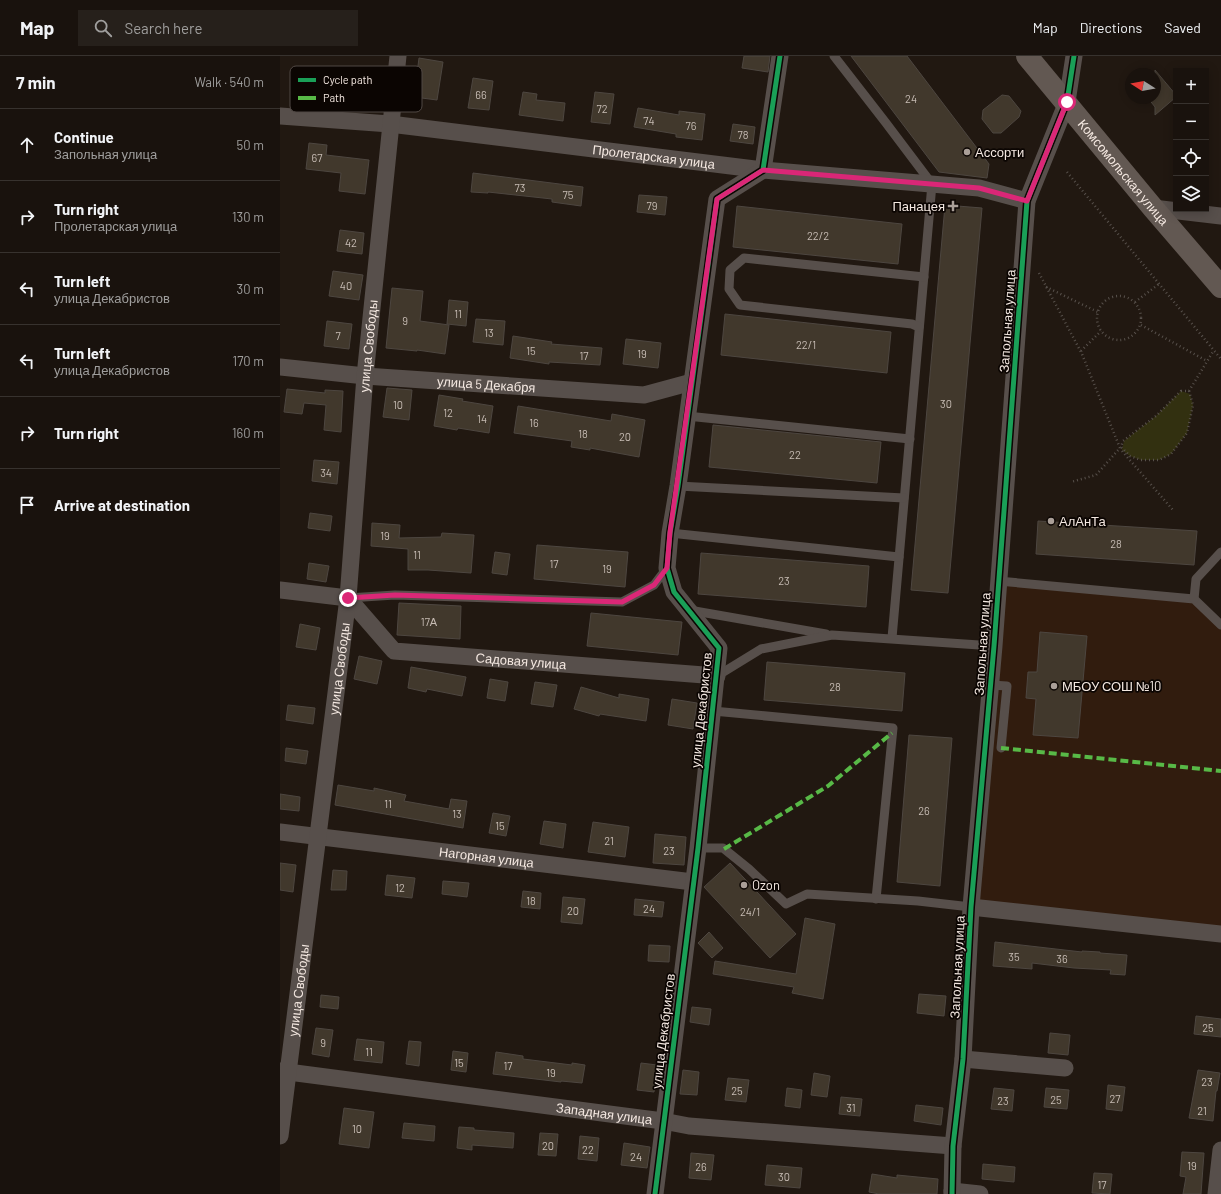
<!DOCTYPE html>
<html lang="en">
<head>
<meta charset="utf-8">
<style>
	:root { --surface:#19120d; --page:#26201b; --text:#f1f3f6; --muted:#9f9e9d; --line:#37322e }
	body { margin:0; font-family:Barlow,sans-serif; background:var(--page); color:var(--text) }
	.controls { position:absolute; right:12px; top:12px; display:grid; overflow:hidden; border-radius:0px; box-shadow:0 2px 10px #0003 }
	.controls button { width:36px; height:36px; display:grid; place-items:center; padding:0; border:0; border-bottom:1px solid var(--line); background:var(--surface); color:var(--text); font:20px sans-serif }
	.compass { position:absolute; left:845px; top:12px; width:36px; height:36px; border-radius:50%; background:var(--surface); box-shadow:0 2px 10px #0003; rotate:281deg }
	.stop { position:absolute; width:12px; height:12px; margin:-9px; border:3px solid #db2777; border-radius:50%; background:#fff }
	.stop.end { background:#db2777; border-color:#fff; box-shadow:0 1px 4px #0008 }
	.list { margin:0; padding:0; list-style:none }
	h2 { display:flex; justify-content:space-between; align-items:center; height:52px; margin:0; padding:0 16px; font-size:17px }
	h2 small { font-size:13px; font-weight:400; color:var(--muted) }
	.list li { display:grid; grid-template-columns:26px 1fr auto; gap:12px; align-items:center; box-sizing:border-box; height:72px; padding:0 16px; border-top:1px solid var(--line) }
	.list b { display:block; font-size:15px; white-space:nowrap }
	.list p { margin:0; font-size:13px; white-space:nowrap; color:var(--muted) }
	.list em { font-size:13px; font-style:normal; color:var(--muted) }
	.icon { flex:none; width:22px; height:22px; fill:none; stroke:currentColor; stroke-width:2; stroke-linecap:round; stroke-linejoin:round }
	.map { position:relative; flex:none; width:941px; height:1138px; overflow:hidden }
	header { display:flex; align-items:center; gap:24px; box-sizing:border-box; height:56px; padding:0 20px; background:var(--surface); border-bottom:1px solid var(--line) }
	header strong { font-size:19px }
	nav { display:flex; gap:22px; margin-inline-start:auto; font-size:14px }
	.search { width:280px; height:36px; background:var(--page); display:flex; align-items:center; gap:10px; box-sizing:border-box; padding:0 14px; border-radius:0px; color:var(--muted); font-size:15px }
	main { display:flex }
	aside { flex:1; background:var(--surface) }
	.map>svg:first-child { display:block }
</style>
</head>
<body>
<header>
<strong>Map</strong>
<div class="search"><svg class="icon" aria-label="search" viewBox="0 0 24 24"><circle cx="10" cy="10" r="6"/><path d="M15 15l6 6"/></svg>Search here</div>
<nav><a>Map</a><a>Directions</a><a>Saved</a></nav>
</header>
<main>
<aside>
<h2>7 min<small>Walk · 540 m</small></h2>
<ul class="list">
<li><svg class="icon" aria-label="ahead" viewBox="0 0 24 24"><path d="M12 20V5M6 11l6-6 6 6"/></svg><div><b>Continue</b><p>Запольная улица</p></div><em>50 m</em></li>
<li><svg class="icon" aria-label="right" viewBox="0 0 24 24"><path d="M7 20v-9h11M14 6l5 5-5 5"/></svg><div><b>Turn right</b><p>Пролетарская улица</p></div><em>130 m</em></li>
<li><svg class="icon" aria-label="left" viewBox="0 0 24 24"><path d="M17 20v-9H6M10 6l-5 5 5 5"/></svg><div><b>Turn left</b><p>улица Декабристов</p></div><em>30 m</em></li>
<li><svg class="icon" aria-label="left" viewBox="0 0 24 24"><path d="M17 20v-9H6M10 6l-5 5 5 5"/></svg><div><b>Turn left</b><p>улица Декабристов</p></div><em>170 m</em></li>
<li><svg class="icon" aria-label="right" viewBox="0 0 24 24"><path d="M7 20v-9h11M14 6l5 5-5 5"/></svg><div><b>Turn right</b></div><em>160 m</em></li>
<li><svg class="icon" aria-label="arrive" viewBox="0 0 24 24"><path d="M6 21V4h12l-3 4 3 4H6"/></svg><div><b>Arrive at destination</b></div></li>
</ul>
</aside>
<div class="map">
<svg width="941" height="1138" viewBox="0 0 941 1138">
	<rect width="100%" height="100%" fill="#211811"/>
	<polygon fill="#311c0e" points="720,527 913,544 941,572 941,874 691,849"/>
	<polygon fill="#323010" points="901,335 910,338 913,349 907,377 891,398 879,404 861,404 850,400 842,394 844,385 876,360"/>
	<g fill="#41382c" stroke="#4d4640">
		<polygon points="464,0 490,0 488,16 462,12"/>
		<polygon points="571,0 627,0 709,108 707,122 659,116"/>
		<polygon points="139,2 163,6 157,44 134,41"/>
		<polygon points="875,14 896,39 896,41 875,59 875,51 868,42 875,42"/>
		<polygon points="193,22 213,25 209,54 188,52"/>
		<polygon points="243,36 257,38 256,44 285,47 283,65 239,59"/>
		<polygon points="315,36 334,38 330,68 311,66"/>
		<polygon points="722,39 729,40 741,55 739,61 721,77 713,77 702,63 703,54"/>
		<polygon points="358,52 399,59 399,55 425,58 422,84 396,81 396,78 354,71"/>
		<polygon points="453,68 475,71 473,88 450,85"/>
		<polygon points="29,87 47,89 46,99 89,104 85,138 59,135 61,117 26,113"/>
		<polygon points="193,117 303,131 301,150 272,146 272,143 208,136 208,137 191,136"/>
		<polygon points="359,139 387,141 385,159 357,156"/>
		<polygon points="665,149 702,152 668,537 631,534"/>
		<polygon points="457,150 622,168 618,208 453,191"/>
		<polygon points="60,174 84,177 82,198 57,195"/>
		<polygon points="53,215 83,219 79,244 49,240"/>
		<polygon points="112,232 143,235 140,265 169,269 165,298 137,294 137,295 106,292"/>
		<polygon points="169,244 188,246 186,270 167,268"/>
		<polygon points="445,258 611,276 607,317 441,299"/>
		<polygon points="196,263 225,265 223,289 193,286"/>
		<polygon points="47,265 72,268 69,293 44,290"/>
		<polygon points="233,280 272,286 271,288 322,292 320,309 269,306 269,308 230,302"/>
		<polygon points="346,283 381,287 378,312 343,308"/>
		<polygon points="107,332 132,334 129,364 103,361"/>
		<polygon points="7,333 45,337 45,334 63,335 61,376 44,374 46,349 24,347 22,358 4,356"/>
		<polygon points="159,339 183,343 182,345 213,350 209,377 178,372 177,374 154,370"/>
		<polygon points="238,350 331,365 332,358 365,364 359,401 310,392 310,394 291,391 292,385 234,377"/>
		<polygon points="433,369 601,386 597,427 429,411"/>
		<polygon points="34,404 59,406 57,428 32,425"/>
		<polygon points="30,457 52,460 50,475 28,472"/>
		<polygon points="758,465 917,475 914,509 756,498"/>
		<polygon points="92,467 120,469 119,482 161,481 162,477 194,479 191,517 148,514 128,514 128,493 91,490"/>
		<polygon points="257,489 348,496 345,531 254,523"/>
		<polygon points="215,496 230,498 227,519 212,517"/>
		<polygon points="421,497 589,510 586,551 418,538"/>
		<polygon points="29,507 49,510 46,526 27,523"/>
		<polygon points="119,547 181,550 180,583 117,579"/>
		<polygon points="311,557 402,566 398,599 307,590"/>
		<polygon points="20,568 40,572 36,594 16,591"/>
		<polygon points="760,576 807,580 798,682 753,679 756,643 746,642 748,616 757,616"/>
		<polygon points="79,600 102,605 97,628 74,623"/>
		<polygon points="487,606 625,617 622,655 484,644"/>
		<polygon points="131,611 186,621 182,640 147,633 146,636 128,632"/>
		<polygon points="210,623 228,626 225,645 207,642"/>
		<polygon points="255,626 277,629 273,651 251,648"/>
		<polygon points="301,631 339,642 339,638 369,643 366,665 320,658 319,660 294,653"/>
		<polygon points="392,643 417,647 413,673 388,669"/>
		<polygon points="8,649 35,652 33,668 6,664"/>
		<polygon points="629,679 672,682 660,830 617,826"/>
		<polygon points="6,692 28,695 26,708 5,705"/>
		<polygon points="58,729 94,735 94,732 126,739 124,745 169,753 171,743 187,745 183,772 55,749"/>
		<polygon points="0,738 20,741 19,755 0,753"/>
		<polygon points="213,757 230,760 226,780 209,777"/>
		<polygon points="264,765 286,768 283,792 260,788"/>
		<polygon points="313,766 349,771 345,801 308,796"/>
		<polygon points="375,778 406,781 404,809 373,807"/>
		<polygon points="0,807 16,809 13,836 0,834"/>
		<polygon points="450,807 516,878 490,902 424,831"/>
		<polygon points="53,814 67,815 66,834 51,834"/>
		<polygon points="107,819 135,822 132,842 105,839"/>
		<polygon points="163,825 189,827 187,841 162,838"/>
		<polygon points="243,835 261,837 260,853 241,851"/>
		<polygon points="283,841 305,843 302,868 281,866"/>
		<polygon points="355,843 384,846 382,861 354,859"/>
		<polygon points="525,862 555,868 543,943 512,937 514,931 433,918 435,905 516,918"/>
		<polygon points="429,876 443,892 432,902 418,887"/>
		<polygon points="715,886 802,896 802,895 820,896 820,897 847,899 845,919 830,918 831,914 794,912 752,907 752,913 713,910"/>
		<polygon points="369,889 390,890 389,906 368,905"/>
		<polygon points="639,938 666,940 664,960 637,957"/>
		<polygon points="41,939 59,941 58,953 40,951"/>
		<polygon points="412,951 431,953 429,969 410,966"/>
		<polygon points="916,960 941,963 941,981 914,978"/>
		<polygon points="36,972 53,974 49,1001 32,998"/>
		<polygon points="770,977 790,979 788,999 768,997"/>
		<polygon points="77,983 104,986 102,1007 74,1004"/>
		<polygon points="129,985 141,986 139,1010 126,1008"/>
		<polygon points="173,995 188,997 186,1016 171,1014"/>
		<polygon points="216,996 243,1000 243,1003 292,1009 292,1007 305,1009 302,1027 281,1025 281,1026 213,1018"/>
		<polygon points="361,1007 377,1009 374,1036 357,1034"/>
		<polygon points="403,1014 419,1016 417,1039 400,1038"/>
		<polygon points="918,1014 940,1017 937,1035 936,1035 933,1065 909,1062"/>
		<polygon points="534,1017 550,1020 547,1041 531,1039"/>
		<polygon points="448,1022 469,1024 466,1046 445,1044"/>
		<polygon points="828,1029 845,1031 842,1055 826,1053"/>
		<polygon points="507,1032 522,1034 520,1052 505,1050"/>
		<polygon points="714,1032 734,1034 732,1055 711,1053"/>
		<polygon points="766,1032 789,1034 787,1053 764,1051"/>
		<polygon points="561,1041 582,1043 580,1060 559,1058"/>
		<polygon points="636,1049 663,1052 661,1069 634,1065"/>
		<polygon points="64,1052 94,1056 89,1092 59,1088"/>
		<polygon points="124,1067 155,1070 154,1085 122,1082"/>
		<polygon points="179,1071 194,1072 194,1074 234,1077 233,1092 192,1089 192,1094 177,1092"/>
		<polygon points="260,1077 278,1078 276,1100 258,1099"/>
		<polygon points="300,1080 319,1082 317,1105 298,1103"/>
		<polygon points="344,1087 370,1091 367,1112 341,1109"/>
		<polygon points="902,1096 924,1097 921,1138 903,1138 906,1121 900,1120"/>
		<polygon points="411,1097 434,1099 431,1124 409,1122"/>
		<polygon points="703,1108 735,1111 734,1126 702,1123"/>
		<polygon points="487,1109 522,1112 520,1132 485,1129"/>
		<polygon points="814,1117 832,1118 830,1138 812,1137"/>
		<polygon points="592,1118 617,1122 617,1119 658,1123 657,1138 599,1138 589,1136"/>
	</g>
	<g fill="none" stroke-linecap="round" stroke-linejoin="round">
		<g stroke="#58514c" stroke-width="2.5" stroke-dasharray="1 3" stroke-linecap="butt">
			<polyline points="787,116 941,303"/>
			<polyline points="759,217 802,298 840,392 816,419 791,426"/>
			<polyline points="766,231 818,256"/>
			<circle cx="839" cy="262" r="22"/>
			<polyline points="855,246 879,228"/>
			<polyline points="861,269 927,305"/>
			<polyline points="801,295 821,275"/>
			<polygon points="901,335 909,335 913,349 907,377 891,398 879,404 861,404 850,400 841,391 843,385 876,360"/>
			<polyline points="909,335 934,294"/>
			<polyline points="842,395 893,454"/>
		</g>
		<g stroke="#574f4b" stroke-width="9">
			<polyline points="554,0 606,67 652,128 612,582"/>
			<polyline points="639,271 632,268 460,249 449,233 450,214 464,202 644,221"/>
			<polyline points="407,360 630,383"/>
			<polyline points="398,430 624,442"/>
			<polyline points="390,477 619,501"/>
			<polyline points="718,525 914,543 941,569"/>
			<polyline points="68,542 115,539 342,546 374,529 387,512"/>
			<polyline points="914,543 916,523 941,496"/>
			<polyline points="409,554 546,578"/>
			<polyline points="437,620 481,593 552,579 714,590"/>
			<polyline points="711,629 727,630 721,692"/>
			<polyline points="433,655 613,672 596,843"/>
			<polyline points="418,792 443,792 469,813 506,848 527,838 638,845 691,851"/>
		</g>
		<g stroke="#574f4b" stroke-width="17">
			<path id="s1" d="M0 60 110 68 483 114 699 132 747 145"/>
			<polyline points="873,152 941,160"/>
			<path id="s2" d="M0 311 85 320 364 339 412 326"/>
			<path id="s3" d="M0 534 68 542 114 595 437 620"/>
			<path id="s4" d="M0 776 413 826"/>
			<polyline points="691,851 941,878"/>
			<polyline points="683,1003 785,1012"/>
			<path id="s5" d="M0 1015 383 1065 409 1070 673 1090"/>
			<path id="s6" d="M0 1080 68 542 85 320 118 0"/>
			<polyline points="672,1135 700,1138"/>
			<polyline points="375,1138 418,792 439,592 394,536 387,512 390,477 398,430 437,143 483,114 500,0"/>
			<polyline points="672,1138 673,1090 683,1003 691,851 714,590 747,145 787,46 794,0"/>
			<polyline points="936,1138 941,1094"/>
		</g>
		<path stroke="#625852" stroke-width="22" id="s7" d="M747 0 873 152 941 231"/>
		<g stroke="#58b947" stroke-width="4" stroke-dasharray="8 4" stroke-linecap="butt">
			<polyline points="721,692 941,715"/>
			<polyline points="444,793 548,730 612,677"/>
		</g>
		<g stroke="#0b0502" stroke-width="8">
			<g id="cycleway">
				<polyline points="375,1138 418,792 439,592 394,536 387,512 390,477 398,430 437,143 483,114 500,0"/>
				<polyline points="672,1138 673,1090 683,1003 691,851 714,590 747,145 787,46 794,0"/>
			</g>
		</g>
		<use href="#cycleway" stroke="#1a9f57" stroke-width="5"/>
	</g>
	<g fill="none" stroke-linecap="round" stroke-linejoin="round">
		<polyline stroke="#db2777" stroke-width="5" points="68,542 115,539 342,546 374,529 387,512 390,476 437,143 483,114 699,132 747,145 787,46"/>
	</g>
	<g fill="#aa9f98" stroke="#0b0502" stroke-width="1.5">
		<circle cx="687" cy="96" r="4"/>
		<path d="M671 144h4v4h4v4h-4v4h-4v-4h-4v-4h4z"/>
		<circle cx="771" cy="465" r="4"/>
		<circle cx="774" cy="630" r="4"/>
		<circle cx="464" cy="829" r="4"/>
	</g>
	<g text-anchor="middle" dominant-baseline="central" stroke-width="3.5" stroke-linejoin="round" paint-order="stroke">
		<g font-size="11" fill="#c7bcb4">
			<text x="201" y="38">66</text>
			<text x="631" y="42">24</text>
			<text x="322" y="52">72</text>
			<text x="369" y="64">74</text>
			<text x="411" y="69">76</text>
			<text x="463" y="78">78</text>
			<text x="37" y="101">67</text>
			<text x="240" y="131">73</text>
			<text x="288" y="138">75</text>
			<text x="372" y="149">79</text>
			<text x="538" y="179">22/2</text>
			<text x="71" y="186">42</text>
			<text x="66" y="229">40</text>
			<text x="178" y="257">11</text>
			<text x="125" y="264">9</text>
			<text x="209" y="276">13</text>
			<text x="58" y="279">7</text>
			<text x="526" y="288">22/1</text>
			<text x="251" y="294">15</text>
			<text x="362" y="297">19</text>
			<text x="304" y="299">17</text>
			<text x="666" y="347">30</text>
			<text x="118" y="348">10</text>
			<text x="168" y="356">12</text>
			<text x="202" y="362">14</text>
			<text x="254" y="366">16</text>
			<text x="303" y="377">18</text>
			<text x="345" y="380">20</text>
			<text x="515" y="398">22</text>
			<text x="46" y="416">34</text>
			<text x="105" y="479">19</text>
			<text x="836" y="487">28</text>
			<text x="137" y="498">11</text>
			<text x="274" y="507">17</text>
			<text x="327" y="512">19</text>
			<text x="504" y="524">23</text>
			<text x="149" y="565">17А</text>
			<text x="555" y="630">28</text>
			<text x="108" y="747">11</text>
			<text x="644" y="754">26</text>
			<text x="177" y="757">13</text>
			<text x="220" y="769">15</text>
			<text x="329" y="784">21</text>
			<text x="389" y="794">23</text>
			<text x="120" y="831">12</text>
			<text x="251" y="844">18</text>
			<text x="369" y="852">24</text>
			<text x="293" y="854">20</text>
			<text x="470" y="855">24/1</text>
			<text x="734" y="900">35</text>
			<text x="782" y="902">36</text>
			<text x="928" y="971">25</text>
			<text x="43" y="986">9</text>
			<text x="89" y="995">11</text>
			<text x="179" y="1006">15</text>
			<text x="228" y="1009">17</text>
			<text x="271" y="1016">19</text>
			<text x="927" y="1025">23</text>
			<text x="457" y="1034">25</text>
			<text x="835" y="1042">27</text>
			<text x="776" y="1043">25</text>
			<text x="723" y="1044">23</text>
			<text x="571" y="1051">31</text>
			<text x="922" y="1054">21</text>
			<text x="77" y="1072">10</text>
			<text x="268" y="1089">20</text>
			<text x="308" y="1093">22</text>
			<text x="356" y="1100">24</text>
			<text x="912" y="1109">19</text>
			<text x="421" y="1110">26</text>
			<text x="504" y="1120">30</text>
			<text x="822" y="1128">17</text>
		</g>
		<g font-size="13" fill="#f4e8e1" stroke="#0b0502" text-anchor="start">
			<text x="695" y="96">Ассорти</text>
			<text x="665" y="150" text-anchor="end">Панацея</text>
			<text x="779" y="465">АлАнТа</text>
			<text x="782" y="630">МБОУ СОШ №10</text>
			<text x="472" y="829">Ozon</text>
		</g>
		<g font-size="13" fill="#f4e8e1" stroke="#0b0502">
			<text stroke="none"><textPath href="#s1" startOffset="376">Пролетарская улица</textPath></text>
			<text stroke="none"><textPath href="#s7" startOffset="151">Комсомольская улица</textPath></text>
			<text transform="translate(727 265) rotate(-86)">Запольная улица</text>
			<text stroke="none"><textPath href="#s6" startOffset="795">улица Свободы</textPath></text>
			<text stroke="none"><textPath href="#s2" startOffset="207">улица 5 Декабря</textPath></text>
			<text transform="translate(702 588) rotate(-86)">Запольная улица</text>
			<text stroke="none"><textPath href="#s3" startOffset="266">Садовая улица</textPath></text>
			<text stroke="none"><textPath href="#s6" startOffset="471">улица Свободы</textPath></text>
			<text transform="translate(421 654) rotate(-84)">улица Декабристов</text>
			<text stroke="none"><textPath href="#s4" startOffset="208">Нагорная улица</textPath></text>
			<text transform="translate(677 911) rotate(-87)">Запольная улица</text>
			<text stroke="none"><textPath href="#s6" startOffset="147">улица Свободы</textPath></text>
			<text transform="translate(383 975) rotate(-83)">улица Декабристов</text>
			<text stroke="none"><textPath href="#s5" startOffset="327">Западная улица</textPath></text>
		</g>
	</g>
	<rect x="10" y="10" width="132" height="46" rx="6" fill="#0b0502" stroke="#514945" stroke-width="1"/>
	<rect x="18" y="22" width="18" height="4" fill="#1a9f57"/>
	<rect x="18" y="40" width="18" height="4" fill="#58b947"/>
	<g font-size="11" fill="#f4e8e1">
		<text x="43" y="28">Cycle path</text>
		<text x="43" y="46">Path</text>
	</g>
</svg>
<div class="controls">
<button>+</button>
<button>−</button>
<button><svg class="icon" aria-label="locate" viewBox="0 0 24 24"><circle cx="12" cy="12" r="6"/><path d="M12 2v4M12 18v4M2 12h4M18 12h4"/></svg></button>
<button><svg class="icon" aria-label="layers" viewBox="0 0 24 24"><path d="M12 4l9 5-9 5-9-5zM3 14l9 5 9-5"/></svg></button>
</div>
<svg class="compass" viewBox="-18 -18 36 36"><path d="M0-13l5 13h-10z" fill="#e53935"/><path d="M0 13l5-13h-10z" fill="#9f9e9d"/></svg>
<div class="stop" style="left:787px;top:46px"></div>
<div class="stop end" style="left:68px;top:542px"></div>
</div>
</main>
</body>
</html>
